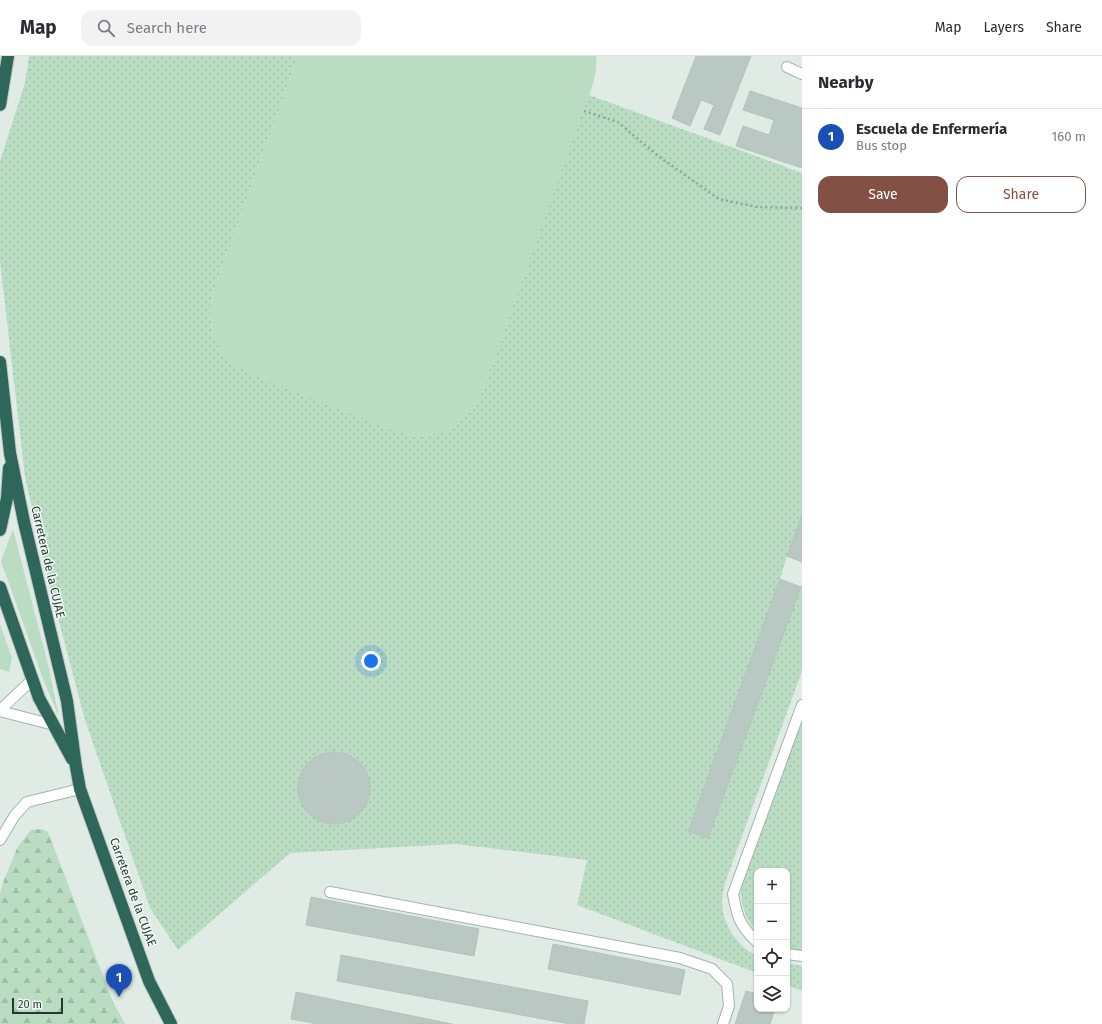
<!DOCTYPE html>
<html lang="en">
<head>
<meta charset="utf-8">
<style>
	:root { --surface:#fff; --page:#f2f2f3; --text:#2b2b33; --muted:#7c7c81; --line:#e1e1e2; --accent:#835045 }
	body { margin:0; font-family:"Fira Sans",sans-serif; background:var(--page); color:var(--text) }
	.controls { position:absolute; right:12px; bottom:12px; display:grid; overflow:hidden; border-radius:8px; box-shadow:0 1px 3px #0004 }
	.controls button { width:36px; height:36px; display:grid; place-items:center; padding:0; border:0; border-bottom:1px solid var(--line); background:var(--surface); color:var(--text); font:20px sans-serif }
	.scale { position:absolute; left:12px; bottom:10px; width:51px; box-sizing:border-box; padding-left:4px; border:2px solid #213b34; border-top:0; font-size:11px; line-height:14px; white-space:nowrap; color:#213b34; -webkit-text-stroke:3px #f1f8f4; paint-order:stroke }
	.you { position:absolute; left:371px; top:605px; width:14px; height:14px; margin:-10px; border:3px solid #fff; border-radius:50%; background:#1a73e8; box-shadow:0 0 0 6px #1a73e833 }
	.badge { display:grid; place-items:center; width:26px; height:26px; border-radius:50%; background:var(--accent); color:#fff; font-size:13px; font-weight:700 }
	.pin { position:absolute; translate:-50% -33px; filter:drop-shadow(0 1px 2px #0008) }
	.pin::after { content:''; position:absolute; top:21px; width:14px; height:12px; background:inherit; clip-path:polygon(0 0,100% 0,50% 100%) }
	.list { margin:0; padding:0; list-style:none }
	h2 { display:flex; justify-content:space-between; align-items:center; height:52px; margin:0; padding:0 16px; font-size:17px }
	h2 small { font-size:13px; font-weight:400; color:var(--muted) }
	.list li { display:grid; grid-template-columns:26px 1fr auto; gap:12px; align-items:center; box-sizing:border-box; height:56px; padding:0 16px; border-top:1px solid var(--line) }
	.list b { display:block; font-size:15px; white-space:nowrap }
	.list p { margin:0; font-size:13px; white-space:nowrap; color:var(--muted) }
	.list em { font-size:13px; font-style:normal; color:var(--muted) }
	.actions { display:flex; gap:8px; padding:12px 16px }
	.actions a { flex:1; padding:9px 0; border:1px solid var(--accent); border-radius:12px; text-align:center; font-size:14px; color:var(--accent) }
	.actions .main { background:var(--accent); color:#fff }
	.icon { flex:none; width:22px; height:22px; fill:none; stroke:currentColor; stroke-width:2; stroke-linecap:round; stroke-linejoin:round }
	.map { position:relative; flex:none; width:802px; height:968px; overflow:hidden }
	header { display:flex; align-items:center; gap:24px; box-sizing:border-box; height:56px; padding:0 20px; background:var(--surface); border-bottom:1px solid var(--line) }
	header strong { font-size:19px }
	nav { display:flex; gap:22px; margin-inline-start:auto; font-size:14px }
	.search { width:280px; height:36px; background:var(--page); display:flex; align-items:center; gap:10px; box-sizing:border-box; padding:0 14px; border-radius:12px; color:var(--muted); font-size:15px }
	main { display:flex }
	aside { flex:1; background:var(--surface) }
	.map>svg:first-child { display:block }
</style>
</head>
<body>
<header>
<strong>Map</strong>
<div class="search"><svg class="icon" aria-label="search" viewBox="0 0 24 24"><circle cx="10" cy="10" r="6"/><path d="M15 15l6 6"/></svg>Search here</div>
<nav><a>Map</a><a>Layers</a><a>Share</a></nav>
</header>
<main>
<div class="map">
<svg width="802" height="968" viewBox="0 0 802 968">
	<defs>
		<pattern id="forest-firs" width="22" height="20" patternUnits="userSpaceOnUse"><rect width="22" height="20" fill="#b9dcc2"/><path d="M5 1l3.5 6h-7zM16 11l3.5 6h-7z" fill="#9fbea7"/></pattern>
		<pattern id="garden-dots" width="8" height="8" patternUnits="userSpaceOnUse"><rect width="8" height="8" fill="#b9dcc2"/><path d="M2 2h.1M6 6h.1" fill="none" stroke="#9fbea7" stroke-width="1.8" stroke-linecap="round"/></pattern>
	</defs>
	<rect width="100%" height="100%" fill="#e0ebe6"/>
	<g fill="#b9dcc2">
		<path d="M298 0H596C598 18 590 37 584 55L483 334 473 354 457 369 437 378 415 380 394 375 256 320 237 310 221 294 212 275 210 253 215 231Z"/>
		<polygon points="13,473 49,612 59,661 43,623 1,505"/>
		<polygon points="0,568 12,602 9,616 0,613"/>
	</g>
	<polygon fill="url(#forest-firs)" points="42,773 48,776 113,946 125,968 0,968 0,837 4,824 18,790 31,774"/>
	<g fill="url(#garden-dots)">
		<path d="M29 0H298L215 231 210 253 212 275 221 294 237 310 256 320 394 375 415 380 437 378 457 369 473 354 483 334 589 39 802 117V459L787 500 780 523 688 774 708 782 802 528V615L725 827C724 832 722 839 722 845 722 868 737 890 757 900V917L577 849 587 804 456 788 290 797 178 894 150 852 85 664 51 535 25 421 0 205V105L25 27Z"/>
		<path d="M802 662V895L787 894V815H757V876C747 867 741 849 741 836 741 830 743 823 744 817Z"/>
		<polygon points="787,907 802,910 802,935 787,929"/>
	</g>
	<g fill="#b9c8c2" stroke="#b3c4bd">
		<polygon points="696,0 751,0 720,79 704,73 714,49 701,44 690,70 672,62"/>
		<polygon points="750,35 802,52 802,112 736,90 743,70 769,79 774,64 743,54"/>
		<polygon points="802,459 802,506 787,500"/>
		<polygon points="780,523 801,531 708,782 688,775"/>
		<circle cx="334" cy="732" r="36"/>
		<polygon points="311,841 479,873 474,900 306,869"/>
		<polygon points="553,888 685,914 680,939 548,913"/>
		<polygon points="341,899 588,945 584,968 570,968 337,925"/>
		<polygon points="746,935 757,938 757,953 775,953 770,968 735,968"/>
		<polygon points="296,936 452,968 318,968 291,963"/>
	</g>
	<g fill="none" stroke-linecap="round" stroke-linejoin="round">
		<g stroke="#a3b3ad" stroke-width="12">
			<g id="lane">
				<polyline points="787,11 802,18"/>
				<polyline points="0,654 33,623"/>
				<polyline points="0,655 54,669"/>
				<polyline points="0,784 15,759 27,746 80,733"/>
				<polyline points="330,836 680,902 712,913 727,928 729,950 723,968"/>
				<path d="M757 886C740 870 737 861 733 838L802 649"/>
				<polyline points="787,898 802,900"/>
			</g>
		</g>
		<g stroke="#c1c8c6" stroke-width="14">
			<g id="highway">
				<polyline points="0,49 8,0"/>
				<polyline points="0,306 10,397 24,466 67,645 76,711 80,733 149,925 171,968"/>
				<polyline points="0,474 7,442 9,412"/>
				<polyline points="0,531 39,642 72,703"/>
			</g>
		</g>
		<polyline stroke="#81ae9f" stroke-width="2.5" stroke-dasharray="2 3" stroke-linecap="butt" points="584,55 618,66 658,100 719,143 757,151 802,152"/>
		<use href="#lane" stroke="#fff" stroke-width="10"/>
		<use href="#highway" stroke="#2e675a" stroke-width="12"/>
	</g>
	<g text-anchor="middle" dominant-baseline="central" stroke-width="3" stroke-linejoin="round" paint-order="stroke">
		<g font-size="12" fill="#213b34" stroke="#f1f8f4">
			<text transform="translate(48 506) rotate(77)">Carretera de la CUJAE</text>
			<text transform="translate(133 836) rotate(70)">Carretera de la CUJAE</text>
		</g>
	</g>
</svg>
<div class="controls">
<button>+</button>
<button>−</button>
<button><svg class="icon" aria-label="locate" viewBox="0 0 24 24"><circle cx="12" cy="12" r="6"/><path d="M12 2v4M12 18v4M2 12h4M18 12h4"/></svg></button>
<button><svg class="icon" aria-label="layers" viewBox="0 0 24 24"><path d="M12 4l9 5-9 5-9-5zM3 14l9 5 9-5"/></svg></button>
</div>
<div class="scale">20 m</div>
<div class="you"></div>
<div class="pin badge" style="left:119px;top:941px;background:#1a4fb4">1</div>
</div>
<aside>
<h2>Nearby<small></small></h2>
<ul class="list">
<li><span class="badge" style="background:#1a4fb4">1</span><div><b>Escuela de Enfermería</b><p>Bus stop</p></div><em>160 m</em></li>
</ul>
<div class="actions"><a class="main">Save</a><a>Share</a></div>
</aside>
</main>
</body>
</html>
